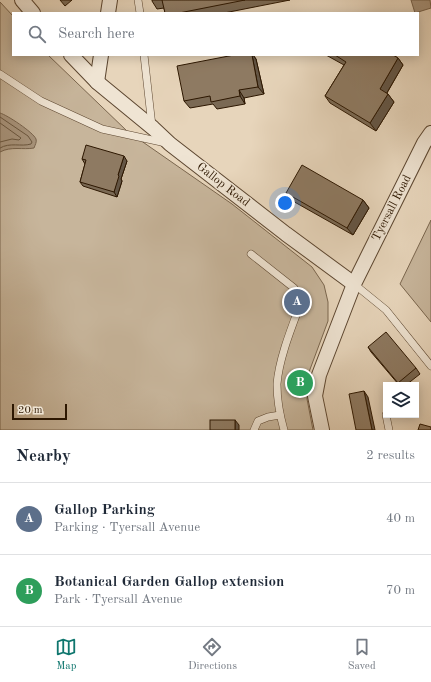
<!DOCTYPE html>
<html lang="en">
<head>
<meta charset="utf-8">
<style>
	:root { --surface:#fff; --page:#f2f2f3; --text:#1f2937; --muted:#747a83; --line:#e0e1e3; --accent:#0f766e }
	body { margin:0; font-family:"Old Standard TT",serif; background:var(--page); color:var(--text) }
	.controls { position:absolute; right:12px; bottom:12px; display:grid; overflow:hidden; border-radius:0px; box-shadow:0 2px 10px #0003 }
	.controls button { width:36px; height:36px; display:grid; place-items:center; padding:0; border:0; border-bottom:1px solid var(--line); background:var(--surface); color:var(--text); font:20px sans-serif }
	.scale { position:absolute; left:12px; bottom:10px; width:55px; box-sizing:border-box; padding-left:4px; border:2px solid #2d1701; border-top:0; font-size:11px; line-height:14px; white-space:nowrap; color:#2d1701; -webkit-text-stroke:3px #efe4d3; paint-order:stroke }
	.you { position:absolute; left:285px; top:203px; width:14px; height:14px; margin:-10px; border:3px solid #fff; border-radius:50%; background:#1a73e8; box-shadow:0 0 0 6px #1a73e833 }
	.badge { display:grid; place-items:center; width:26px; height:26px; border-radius:50%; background:var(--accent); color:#fff; font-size:13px; font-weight:700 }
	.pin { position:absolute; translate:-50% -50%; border:2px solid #fff; box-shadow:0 1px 4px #0006 }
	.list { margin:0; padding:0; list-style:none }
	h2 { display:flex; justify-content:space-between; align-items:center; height:52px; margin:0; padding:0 16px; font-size:17px }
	h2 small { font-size:13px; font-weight:400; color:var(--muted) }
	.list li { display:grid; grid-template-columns:26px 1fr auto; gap:12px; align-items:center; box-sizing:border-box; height:72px; padding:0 16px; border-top:1px solid var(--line) }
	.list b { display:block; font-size:15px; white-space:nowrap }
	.list p { margin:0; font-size:13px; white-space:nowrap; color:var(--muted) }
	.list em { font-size:13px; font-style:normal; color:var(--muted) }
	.icon { flex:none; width:22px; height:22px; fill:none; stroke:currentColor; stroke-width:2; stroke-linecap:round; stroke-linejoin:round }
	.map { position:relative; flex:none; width:431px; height:430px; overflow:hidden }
	.search { position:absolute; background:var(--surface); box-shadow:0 2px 10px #0003; left:12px; right:12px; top:12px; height:44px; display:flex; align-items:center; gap:10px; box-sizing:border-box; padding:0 14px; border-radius:0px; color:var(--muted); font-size:15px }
	.sheet { height:196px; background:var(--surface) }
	nav { display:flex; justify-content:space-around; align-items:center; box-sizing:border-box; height:56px; border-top:1px solid var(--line); background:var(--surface); font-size:11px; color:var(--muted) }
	nav a { display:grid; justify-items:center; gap:2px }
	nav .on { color:var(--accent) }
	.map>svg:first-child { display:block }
</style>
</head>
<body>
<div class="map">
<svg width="431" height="430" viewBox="0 0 431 430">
	<rect width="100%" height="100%" fill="#e7d5bb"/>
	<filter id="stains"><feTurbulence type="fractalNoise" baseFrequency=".005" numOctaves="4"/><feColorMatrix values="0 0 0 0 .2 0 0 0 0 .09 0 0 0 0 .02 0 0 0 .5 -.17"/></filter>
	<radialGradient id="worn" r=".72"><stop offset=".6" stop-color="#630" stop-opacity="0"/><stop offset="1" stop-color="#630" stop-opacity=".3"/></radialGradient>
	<g fill="#c7b59b" stroke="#7a664e">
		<polygon points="0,2 13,16 13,55 48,55 127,131 232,204 312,267 324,285 328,302 328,321 309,372 307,399 313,430 0,430"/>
		<polygon points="431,220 431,322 400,284"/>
	</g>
	<g fill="#a8947c" stroke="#77624b">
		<polygon points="411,0 430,0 431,8 415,13"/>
		<path d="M0 113C7 115 33 132 36 139 37 142 35 145 34 148 23 150 11 146 0 152Z"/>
	</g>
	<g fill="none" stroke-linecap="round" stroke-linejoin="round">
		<g stroke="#6a563e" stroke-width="1">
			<path d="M0 117 28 136 32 142 31 144C21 147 10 142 0 148"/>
			<polyline points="0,123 21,138 19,140 12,139 0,142"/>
		</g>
		<g stroke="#5c4630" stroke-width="8">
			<g id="lane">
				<polyline points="138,0 140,13"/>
				<polyline points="144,55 152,126"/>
				<polyline points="0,74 41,101 102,129 166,143"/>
				<path d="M251 254 294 288 299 297 300 305C291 329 279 359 277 384 277 399 280 416 284 430"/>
				<polyline points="354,284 386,310 431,366"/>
				<polyline points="386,415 389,430"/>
				<polyline points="254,430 258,421 268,417 280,415"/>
			</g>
		</g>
		<g stroke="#5c4630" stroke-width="16">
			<g id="street">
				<polyline points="22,0 33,13"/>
				<polyline points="108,13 110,0"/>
				<polyline points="71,55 97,82 153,128 170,144 286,234 354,284"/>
				<polyline points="97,82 101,55"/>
				<polyline points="322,430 315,396 319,375 354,284 424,143 431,133"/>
			</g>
		</g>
		<use href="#lane" stroke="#efe4d3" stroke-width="7"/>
		<use href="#street" stroke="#efe4d3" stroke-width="14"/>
	</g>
	<g fill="#7a6954" stroke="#2d1701">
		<polygon points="60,0 72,0 65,6"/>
		<polygon points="152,0 290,0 224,13 165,13 164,8 157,9 152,1"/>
		<polygon points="234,55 253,55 256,59 264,94 244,98 245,104 217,109 213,104 190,108 184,101"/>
		<polygon points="326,55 393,55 398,58 403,65 387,93 394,102 376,131 330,103 325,96 344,65"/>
		<polygon points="82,159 127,161 121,179 122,181 117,197 83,186 80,182 85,164"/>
		<polygon points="286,193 363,200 369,208 353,235 291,200"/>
		<polygon points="368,347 416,368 420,374 406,385 399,385 371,352"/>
	</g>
	<g fill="#635545" stroke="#2d1701">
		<polygon points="252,55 253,55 256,59 264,94 258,87"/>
		<polygon points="398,58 403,65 385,96 380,89"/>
		<polygon points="239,90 244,98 245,104 240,96"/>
		<polygon points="388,94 394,102 376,131 370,123"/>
		<polygon points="124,156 127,161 121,179 122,181 117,197 114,192 118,175"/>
		<polygon points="363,200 369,208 353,235 347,228"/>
		<polygon points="364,391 368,397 375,430 372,430"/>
		<polygon points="235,420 239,425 239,430 235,430"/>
	</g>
	<g fill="#8e7a62" stroke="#2d1701">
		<polygon points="162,0 245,0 179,13 165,13"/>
		<polygon points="234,55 252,55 258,87 239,90 240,96 211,102 210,96 184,101 177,66"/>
		<polygon points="335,55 393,55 398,58 380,89 388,94 370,123 325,96 346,62"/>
		<polygon points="86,145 124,156 118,175 119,176 114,192 80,182 86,160 82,159"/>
		<polygon points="302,165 363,200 347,228 286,193"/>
		<polygon points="386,332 416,368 398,383 368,347"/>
		<polygon points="364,391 372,430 356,430 349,394"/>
		<rect x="210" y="420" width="25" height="10"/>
		<polygon points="420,424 431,427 431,430 418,430"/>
	</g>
	<g text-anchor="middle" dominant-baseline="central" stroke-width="3" stroke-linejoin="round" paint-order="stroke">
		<g font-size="12" fill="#2d1701" stroke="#efe4d3">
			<text transform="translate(223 185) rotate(38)">Gallop Road</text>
			<text transform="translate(392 208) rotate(-63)">Tyersall Road</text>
		</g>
	</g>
	<rect width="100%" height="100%" filter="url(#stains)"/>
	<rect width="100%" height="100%" fill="url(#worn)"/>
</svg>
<div class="controls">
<button><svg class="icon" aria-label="layers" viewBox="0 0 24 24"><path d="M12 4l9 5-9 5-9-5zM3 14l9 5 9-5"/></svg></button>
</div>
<div class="scale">20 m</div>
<div class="you"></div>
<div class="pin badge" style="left:297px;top:302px;background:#5c6f8a">A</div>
<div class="pin badge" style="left:300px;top:383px;background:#2e9e5b">B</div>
<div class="search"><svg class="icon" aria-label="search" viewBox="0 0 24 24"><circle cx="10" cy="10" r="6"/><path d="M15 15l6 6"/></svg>Search here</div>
</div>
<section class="sheet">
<h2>Nearby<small>2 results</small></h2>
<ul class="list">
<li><span class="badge" style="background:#5c6f8a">A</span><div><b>Gallop Parking</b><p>Parking · Tyersall Avenue</p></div><em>40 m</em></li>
<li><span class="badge" style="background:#2e9e5b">B</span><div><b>Botanical Garden Gallop extension</b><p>Park · Tyersall Avenue</p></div><em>70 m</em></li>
</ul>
</section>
<nav>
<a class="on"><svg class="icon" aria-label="map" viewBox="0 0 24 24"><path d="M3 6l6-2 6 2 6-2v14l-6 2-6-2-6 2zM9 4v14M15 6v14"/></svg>Map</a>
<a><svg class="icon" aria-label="directions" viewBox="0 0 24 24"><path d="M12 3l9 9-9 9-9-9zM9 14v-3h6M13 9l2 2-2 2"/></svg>Directions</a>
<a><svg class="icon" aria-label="saved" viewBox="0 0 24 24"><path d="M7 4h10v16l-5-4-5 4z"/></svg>Saved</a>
</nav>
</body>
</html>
